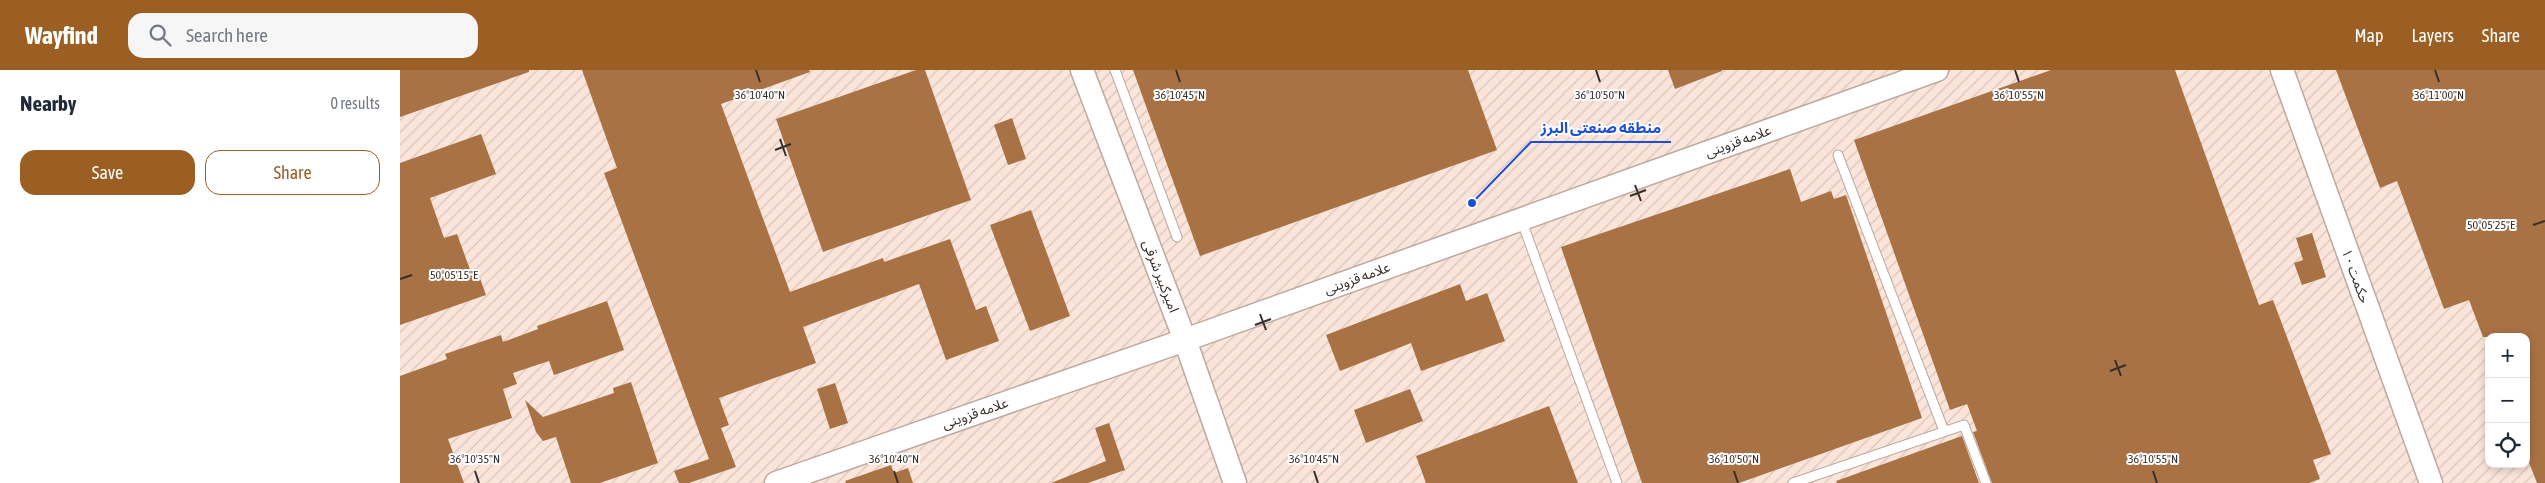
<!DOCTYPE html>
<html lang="en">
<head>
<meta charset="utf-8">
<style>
	:root { --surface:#fff; --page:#f6f6f7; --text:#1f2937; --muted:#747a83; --line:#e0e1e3; --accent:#9c5f23 }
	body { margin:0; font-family:"Asap Condensed","Noto Sans Arabic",sans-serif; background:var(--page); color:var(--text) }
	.controls { position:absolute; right:15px; bottom:15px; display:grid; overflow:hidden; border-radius:10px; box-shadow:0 2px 8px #0003 }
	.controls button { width:45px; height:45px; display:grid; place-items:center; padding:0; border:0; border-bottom:1px solid var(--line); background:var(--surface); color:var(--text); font:25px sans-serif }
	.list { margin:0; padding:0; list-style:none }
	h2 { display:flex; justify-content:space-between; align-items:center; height:65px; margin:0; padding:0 20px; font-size:21px }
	h2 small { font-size:16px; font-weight:400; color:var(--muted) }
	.actions { display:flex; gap:10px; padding:15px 20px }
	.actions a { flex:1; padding:11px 0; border:1px solid var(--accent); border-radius:15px; text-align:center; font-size:18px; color:var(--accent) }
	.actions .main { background:var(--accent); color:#fff }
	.icon { flex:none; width:28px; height:28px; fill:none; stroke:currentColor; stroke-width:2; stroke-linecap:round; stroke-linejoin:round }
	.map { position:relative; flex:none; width:2145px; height:413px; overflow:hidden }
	header { display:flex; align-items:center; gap:30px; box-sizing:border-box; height:70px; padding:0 25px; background:var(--accent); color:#fff }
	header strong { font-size:24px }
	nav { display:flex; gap:28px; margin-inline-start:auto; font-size:18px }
	.search { width:350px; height:45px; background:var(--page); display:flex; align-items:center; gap:12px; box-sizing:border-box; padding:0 18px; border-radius:15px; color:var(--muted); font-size:19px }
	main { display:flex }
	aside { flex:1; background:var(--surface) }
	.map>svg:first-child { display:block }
</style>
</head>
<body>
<header>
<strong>Wayfind</strong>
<div class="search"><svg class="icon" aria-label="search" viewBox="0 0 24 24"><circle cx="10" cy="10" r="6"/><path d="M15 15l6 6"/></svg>Search here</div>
<nav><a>Map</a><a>Layers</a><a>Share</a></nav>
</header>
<main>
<aside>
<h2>Nearby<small>0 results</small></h2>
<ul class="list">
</ul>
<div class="actions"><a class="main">Save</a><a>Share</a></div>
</aside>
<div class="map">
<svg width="2145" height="413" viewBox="0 0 2145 413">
	<defs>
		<pattern id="industrial-furrows" width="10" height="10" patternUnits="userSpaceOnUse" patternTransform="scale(1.25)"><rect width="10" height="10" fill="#fbe5da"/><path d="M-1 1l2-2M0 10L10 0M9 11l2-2" fill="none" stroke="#d8c5bb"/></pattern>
	</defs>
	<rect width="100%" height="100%" fill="#fef1eb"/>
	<path fill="url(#industrial-furrows)" fill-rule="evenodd" d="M0 0H2145V413H0ZM2089 267H2126V394H2089Z"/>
	<g fill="#a97244">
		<polygon points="0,0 129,0 129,2 0,47"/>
		<polygon points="182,0 409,0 410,2 321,34 390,222 483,188 484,192 550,169 576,240 586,236 599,271 546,290 519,214 403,257 416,293 319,328 329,355 321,358 336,397 289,413 279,413 274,401 309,389 204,103 217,98"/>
		<polygon points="516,0 525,0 571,130 423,182 376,49"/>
		<polygon points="733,0 1068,0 1097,80 800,186"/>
		<polygon points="1268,0 1322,0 1322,1 1275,19"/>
		<polygon points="1651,0 1775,0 1859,235 1873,230 1931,384 1913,390 1920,409 1909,413 1592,413 1573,362 1577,361 1567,334 1550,340 1454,70"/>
		<polygon points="1936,0 2145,0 2145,413 2137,413 2126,385 2126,267 2083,267 2069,230 2044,239 1997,111 1980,118"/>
		<polygon points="612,48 626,89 608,95 594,55"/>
		<polygon points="81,64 96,104 30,128 44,168 57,164 72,205 78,203 86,225 0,255 0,93"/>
		<polygon points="1390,99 1401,132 1431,121 1434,129 1446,125 1522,348 1339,413 1242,413 1161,177"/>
		<polygon points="631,140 670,246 630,261 590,155"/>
		<polygon points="1912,163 1926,207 1902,215 1894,193 1903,190 1896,168"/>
		<polygon points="1060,214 1066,231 1087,223 1105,271 1021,301 1011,273 940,301 926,265"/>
		<polygon points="207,231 224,280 154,305 149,291 113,303 117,314 103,319 112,348 48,369 64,413 0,413 0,306 47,289 45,284 101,265 103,272 138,259 137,256"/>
		<polygon points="231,312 258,393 200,413 171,413 156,367 143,371 136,362 125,330 143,347 214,323 213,318"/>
		<polygon points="435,313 448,353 430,359 417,319"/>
		<polygon points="1010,319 1023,351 966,373 954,340"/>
		<polygon points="1149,336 1178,413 1026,413 1016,386"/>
		<polygon points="709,353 725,400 688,413 651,413 706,391 695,358"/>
		<polygon points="1562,366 1579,413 1437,413 1436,411"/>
		<polygon points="491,395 494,403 508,398 513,413 446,413 445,411"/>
	</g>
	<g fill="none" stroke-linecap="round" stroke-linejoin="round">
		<g stroke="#bca99f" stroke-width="11">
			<g id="service">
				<polyline points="715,0 777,167"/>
				<polyline points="1438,85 1544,361"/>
				<polyline points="1121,149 1217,413"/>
				<polyline points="1393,413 1564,355 1586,413"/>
			</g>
		</g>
		<g stroke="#bca99f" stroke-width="25">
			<g id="tertiary">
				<polyline points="682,0 785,270 835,413"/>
				<polyline points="1882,0 2031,413"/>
				<polyline points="376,413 785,270 1537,0"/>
			</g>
		</g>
		<use href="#service" stroke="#fff" stroke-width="9"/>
		<use href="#tertiary" stroke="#fff" stroke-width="22"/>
	</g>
	<path fill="none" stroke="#372f2b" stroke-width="2" d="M356 0 360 12M776 0 780 12M1196 0 1200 12M1615 0 1619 12M2035 0 2039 12M380 69 386 86M375 80 391 74M1235 115 1241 131M1230 126 1246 120M2133 155 2145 151M0 209 12 205M860 244 866 260M855 255 871 249M1715 290 1721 306M1710 301 1726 295M75 401 79 413M494 401 498 413M914 401 918 413M1334 401 1338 413M1753 401 1757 413"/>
	<g text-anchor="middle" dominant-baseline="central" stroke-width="4" stroke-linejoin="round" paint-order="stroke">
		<g font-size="14" fill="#372f2b" stroke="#fff">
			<text transform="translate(1338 71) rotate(-20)">علامه قزوینی</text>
			<text transform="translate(761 206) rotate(69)">امیرکبیر شرقی</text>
			<text transform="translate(1956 206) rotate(70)">حکمت ۱۰</text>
			<text transform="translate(957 208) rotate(-20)">علامه قزوینی</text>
			<text transform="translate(575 343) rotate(-19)">علامه قزوینی</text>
		</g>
	</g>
	<g font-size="12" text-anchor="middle" fill="#372f2b" stroke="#fff" stroke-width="4" stroke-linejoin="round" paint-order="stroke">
		<text x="360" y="29">36°10'40"N</text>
		<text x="780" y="29">36°10'45"N</text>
		<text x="1200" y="29">36°10'50"N</text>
		<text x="1619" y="29">36°10'55"N</text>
		<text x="2039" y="29">36°11'00"N</text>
		<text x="2091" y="159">50°05'25"E</text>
		<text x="54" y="209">50°05'15"E</text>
		<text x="75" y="393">36°10'35"N</text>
		<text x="494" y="393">36°10'40"N</text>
		<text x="914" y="393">36°10'45"N</text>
		<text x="1334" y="393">36°10'50"N</text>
		<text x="1753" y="393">36°10'55"N</text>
	</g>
	<path fill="none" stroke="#1d4ed8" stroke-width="2" d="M1072 133L1131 72H1271"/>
	<circle fill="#1d4ed8" stroke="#fff" stroke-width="2" cx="1072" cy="133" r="5"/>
	<g font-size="15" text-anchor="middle" font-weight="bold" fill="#1d4ed8" stroke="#fff" stroke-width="4" stroke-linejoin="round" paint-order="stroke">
		<text x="1201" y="63">منطقه صنعتی البرز</text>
	</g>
</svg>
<div class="controls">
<button>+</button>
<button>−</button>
<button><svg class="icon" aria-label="locate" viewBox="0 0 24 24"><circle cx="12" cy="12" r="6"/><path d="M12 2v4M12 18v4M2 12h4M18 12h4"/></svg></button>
</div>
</div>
</main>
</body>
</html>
